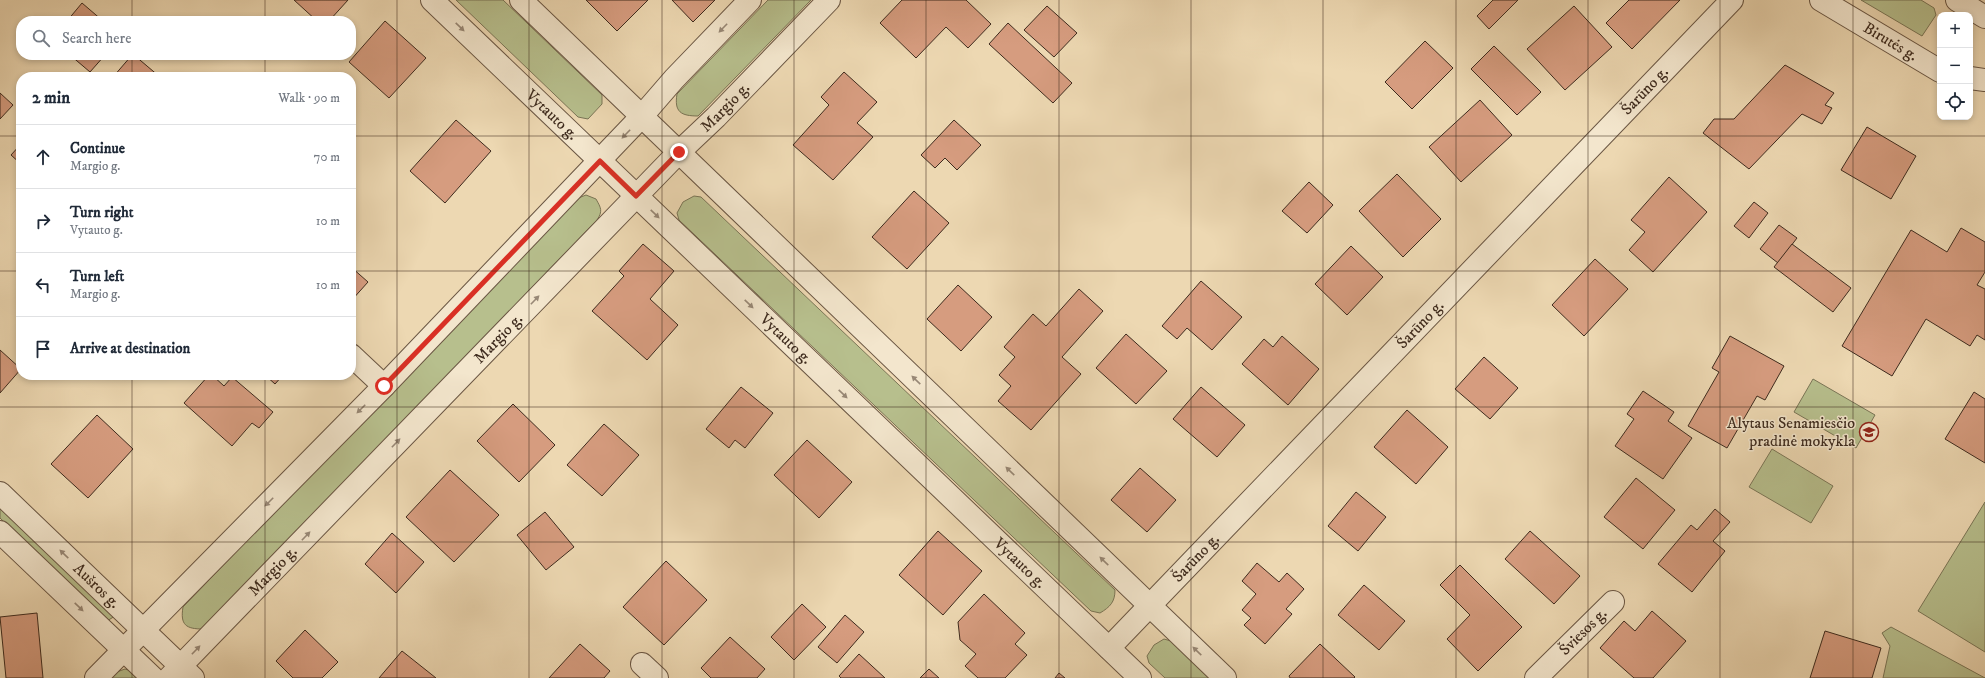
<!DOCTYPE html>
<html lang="en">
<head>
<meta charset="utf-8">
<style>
	:root { --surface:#fff; --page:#f2f2f3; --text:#1f2937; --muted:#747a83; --line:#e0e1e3 }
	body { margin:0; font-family:"IM FELL DW Pica",serif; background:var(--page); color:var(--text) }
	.controls { position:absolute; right:12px; top:12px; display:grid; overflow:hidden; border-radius:8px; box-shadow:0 2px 6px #0003 }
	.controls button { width:36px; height:36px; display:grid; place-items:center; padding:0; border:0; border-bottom:1px solid var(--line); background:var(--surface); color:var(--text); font:20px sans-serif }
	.stop { position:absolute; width:12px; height:12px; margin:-9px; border:3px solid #d93025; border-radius:50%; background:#fff }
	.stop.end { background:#d93025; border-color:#fff; box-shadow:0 1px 4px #0008 }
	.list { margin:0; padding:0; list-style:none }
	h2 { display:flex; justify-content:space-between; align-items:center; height:52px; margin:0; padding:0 16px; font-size:17px }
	h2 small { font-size:13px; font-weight:400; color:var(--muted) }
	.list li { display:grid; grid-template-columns:26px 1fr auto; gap:12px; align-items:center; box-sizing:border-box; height:64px; padding:0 16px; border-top:1px solid var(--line) }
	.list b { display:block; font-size:15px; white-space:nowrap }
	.list p { margin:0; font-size:13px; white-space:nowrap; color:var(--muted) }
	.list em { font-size:13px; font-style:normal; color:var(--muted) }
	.icon { flex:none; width:22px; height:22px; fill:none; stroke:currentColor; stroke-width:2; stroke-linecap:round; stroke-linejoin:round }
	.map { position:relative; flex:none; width:1985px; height:678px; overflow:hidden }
	.search { position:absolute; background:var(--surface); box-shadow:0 2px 6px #0003; left:16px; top:16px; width:340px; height:44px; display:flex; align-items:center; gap:10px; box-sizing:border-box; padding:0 14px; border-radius:16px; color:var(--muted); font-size:15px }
	.panel { position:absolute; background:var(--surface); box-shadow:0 2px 6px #0003; left:16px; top:72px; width:340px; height:308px; border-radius:16px }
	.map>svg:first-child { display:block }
</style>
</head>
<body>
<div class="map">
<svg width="1985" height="678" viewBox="0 0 1985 678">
	<rect width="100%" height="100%" fill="#edd8b2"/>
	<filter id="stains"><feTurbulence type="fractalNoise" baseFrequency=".005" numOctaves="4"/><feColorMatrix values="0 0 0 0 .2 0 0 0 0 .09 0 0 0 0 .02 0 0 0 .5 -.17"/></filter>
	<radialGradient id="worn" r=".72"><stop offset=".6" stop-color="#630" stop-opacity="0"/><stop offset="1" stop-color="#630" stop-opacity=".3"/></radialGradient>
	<g fill="#b7bf8d" stroke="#7a7556">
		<polygon points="456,0 503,0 602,95 602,104 588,119 578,117"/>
		<path d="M768 0H811L698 116C681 116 674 112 677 94Z"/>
		<polygon points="1861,0 1921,0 1934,8 1936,15 1922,36"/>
		<path d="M586 195 596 199C601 208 603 211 597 220L203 629C186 629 180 625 183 607L576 199Z"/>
		<path d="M694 196 701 197 1115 590C1115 602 1110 607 1100 613L1091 611 679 220 677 213 683 202Z"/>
		<polygon points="1813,379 1875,415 1856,448 1794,412"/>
		<polygon points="1772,449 1833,486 1811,523 1749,487"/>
		<polygon points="1985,502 1985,652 1918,611"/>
		<polygon points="0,504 115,616 107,621 0,518"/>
		<polygon points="1891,627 1985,678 1883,678 1890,646 1882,633"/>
		<polygon points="1164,639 1171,641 1209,678 1165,678 1149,663 1147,656 1154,645"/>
		<polygon points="125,669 135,672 138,678 110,678 114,673"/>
	</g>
	<g fill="#d69c7f" stroke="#3e2b1e">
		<polygon points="294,0 348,0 329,21 317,21"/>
		<polygon points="586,0 648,0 617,31"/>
		<polygon points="672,0 715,0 693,22"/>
		<polygon points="902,0 966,0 991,24 968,48 946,27 916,58 880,23"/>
		<polygon points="1493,0 1518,0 1489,29 1477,16"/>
		<polygon points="1629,0 1680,0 1632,49 1606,23"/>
		<polygon points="82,3 103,21 67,21"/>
		<polygon points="1047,6 1077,33 1054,57 1024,30"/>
		<polygon points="1574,6 1612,47 1565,90 1527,49"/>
		<polygon points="385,21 426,58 389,98 349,62"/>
		<polygon points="1008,23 1072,83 1053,103 989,44"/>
		<polygon points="1425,41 1453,68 1412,109 1385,82"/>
		<polygon points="1494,46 1541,92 1517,115 1471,69"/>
		<polygon points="70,55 105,55 90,72"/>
		<polygon points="132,55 134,55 160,77 113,77"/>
		<polygon points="1785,65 1834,93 1825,105 1832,108 1822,124 1802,114 1749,169 1703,133 1714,119 1734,119"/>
		<polygon points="844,72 877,102 857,123 873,137 833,180 793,145 829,105 821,97"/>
		<polygon points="0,93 13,105 0,119"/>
		<polygon points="1480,100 1512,135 1461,182 1429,147"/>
		<polygon points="456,120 491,151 445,203 410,171"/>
		<polygon points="954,120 981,145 957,170 945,158 935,168 921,155"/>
		<polygon points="1867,127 1916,156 1891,199 1841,170"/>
		<polygon points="21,144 21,164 11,155"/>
		<polygon points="1397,174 1441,219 1403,257 1359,211"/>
		<polygon points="1669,177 1707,212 1653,272 1629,250 1645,232 1631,220"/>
		<polygon points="1309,182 1333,205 1307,233 1282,211"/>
		<polygon points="914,191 949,223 907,269 872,237"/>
		<polygon points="1754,202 1768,213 1749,238 1734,226"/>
		<polygon points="1779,225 1797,238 1778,263 1760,249"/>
		<polygon points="1961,228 1985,242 1985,272 1977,285 1985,289 1985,340 1977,335 1970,346 1926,319 1892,376 1842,346 1911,230 1947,252"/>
		<polygon points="643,244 674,271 650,299 678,325 647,360 592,311 624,276 619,271"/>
		<polygon points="1792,244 1851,288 1833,312 1774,267"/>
		<polygon points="1351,246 1383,277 1347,315 1315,284"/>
		<polygon points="1595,259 1628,289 1584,336 1552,305"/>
		<polygon points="351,267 368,282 351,301"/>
		<polygon points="1201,281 1242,317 1212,350 1187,328 1177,339 1162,326"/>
		<polygon points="958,285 992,317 961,351 927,319"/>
		<polygon points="1079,289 1103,311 1062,357 1081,374 1031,430 998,401 1011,386 999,375 1015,357 1004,347 1033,314 1046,326"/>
		<polygon points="1126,334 1167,371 1136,404 1096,368"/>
		<polygon points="1282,336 1319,369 1288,405 1242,364 1264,339 1273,347"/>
		<polygon points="1730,336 1784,366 1765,400 1757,396 1727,448 1688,426 1719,372 1712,368"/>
		<polygon points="0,350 21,369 0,393"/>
		<polygon points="1484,357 1518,388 1490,419 1455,389"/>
		<polygon points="209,375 212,375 224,386 232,377 273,412 259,428 252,423 232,446 184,403"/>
		<polygon points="265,375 283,375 275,384"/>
		<polygon points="741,387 773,413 745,448 735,440 729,448 706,429"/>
		<polygon points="1201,387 1245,425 1217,457 1173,419"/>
		<polygon points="1643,391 1674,412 1668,421 1692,438 1663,479 1615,446 1634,419 1627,414"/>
		<polygon points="1974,392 1985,399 1985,463 1945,439"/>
		<polygon points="513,404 555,445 519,482 477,441"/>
		<polygon points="1407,410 1448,447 1416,484 1374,447"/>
		<polygon points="97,415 133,449 88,498 51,464"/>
		<polygon points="604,424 639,455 602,496 567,465"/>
		<polygon points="807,440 852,482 819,518 774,475"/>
		<polygon points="1140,468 1176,500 1147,532 1111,500"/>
		<polygon points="450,470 499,515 454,562 406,517"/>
		<polygon points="1636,478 1675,510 1643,549 1604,517"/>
		<polygon points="1356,492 1386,517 1358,551 1328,526"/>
		<polygon points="1715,509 1730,522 1713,541 1725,551 1692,592 1658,564 1691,525 1697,530"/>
		<polygon points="545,512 574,547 546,570 517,535"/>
		<polygon points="938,531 982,571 943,615 899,575"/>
		<polygon points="1530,531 1580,576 1554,604 1505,559"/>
		<polygon points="392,533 424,562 396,593 365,564"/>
		<polygon points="666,561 707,600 664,645 623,607"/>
		<polygon points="1257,563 1279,582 1287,573 1304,589 1286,609 1292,614 1265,644 1244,625 1251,618 1242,610 1256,594 1242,581"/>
		<polygon points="1460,565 1522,627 1478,671 1447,639 1470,615 1440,585"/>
		<polygon points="1364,585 1405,621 1379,650 1338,615"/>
		<polygon points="984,594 1025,633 1015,644 1027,655 1005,678 978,678 965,666 976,654 960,640 958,622"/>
		<polygon points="802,604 826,627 794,660 771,637"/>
		<polygon points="1652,611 1686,641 1653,678 1634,678 1600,648 1624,621 1635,631"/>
		<polygon points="37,613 43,678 6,678 0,617"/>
		<polygon points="845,615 864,632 837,663 818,647"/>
		<polygon points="305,630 338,662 322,678 293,678 276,661"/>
		<polygon points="1825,631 1881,648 1872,678 1810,678"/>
		<polygon points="730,637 765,669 757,678 711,678 701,668"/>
		<polygon points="580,644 610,671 604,678 549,678"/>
		<polygon points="1320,644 1355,677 1354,678 1290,678 1289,676"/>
		<polygon points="402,651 436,678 379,678"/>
		<polygon points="859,654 885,678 841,678 839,676"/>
		<polygon points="929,669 939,678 920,678"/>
		<polygon points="1059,673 1065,678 1055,678"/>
	</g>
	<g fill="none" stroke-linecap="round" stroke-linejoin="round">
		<g stroke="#6a5643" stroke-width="24">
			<g id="street">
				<path id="s1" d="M432 0 1140 678"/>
				<polyline points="521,0 1225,678"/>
				<path id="s2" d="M1821 0 1940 71"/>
				<polyline points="1957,0 1985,17"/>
				<polyline points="1970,78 1985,80"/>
				<polyline points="351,355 384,386"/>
				<path id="s3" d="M0 493 193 678"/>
				<polyline points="0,532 153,678"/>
				<path id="s4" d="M1109 648 1732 0"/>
				<polyline points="642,664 657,678"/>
				<polyline points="96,678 384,386 642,116 674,79 750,0"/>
				<path id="s5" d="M169 678 679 152 716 117 829 0"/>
				<path id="s6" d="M1536 678 1613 602"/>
			</g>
		</g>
		<use href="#street" stroke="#f3e6cd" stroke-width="22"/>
	</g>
	<defs><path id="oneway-solid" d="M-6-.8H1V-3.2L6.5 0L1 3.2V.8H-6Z"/></defs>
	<g fill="#988876">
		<use href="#oneway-solid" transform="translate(460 27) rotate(44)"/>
		<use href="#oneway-solid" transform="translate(723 28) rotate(134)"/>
		<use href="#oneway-solid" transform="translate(626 134) rotate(134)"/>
		<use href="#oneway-solid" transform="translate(655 214) rotate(44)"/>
		<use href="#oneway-solid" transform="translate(535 300) rotate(-46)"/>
		<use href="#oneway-solid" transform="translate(749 304) rotate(44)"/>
		<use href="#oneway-solid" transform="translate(916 380) rotate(-136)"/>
		<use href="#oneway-solid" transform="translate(843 394) rotate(44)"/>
		<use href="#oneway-solid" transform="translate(361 409) rotate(135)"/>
		<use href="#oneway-solid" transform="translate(396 443) rotate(-46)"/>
		<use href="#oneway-solid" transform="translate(1010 471) rotate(-136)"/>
		<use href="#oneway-solid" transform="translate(269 502) rotate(135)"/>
		<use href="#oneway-solid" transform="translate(306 536) rotate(-46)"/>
		<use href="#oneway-solid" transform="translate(64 554) rotate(-136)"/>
		<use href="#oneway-solid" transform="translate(1104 561) rotate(-136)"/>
		<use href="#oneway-solid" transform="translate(79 607) rotate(44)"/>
		<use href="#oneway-solid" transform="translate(196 650) rotate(-46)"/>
		<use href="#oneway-solid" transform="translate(1197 651) rotate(-136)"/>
	</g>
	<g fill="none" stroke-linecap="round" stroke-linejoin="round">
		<polyline stroke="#d93025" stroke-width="5" points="384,386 600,161 636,196 679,152"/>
	</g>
	<path fill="none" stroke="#3e2b1e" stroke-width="1" stroke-opacity="0.55" d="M132 0V21M265 0V21M397 0V678M529 0V678M662 0V678M794 0V678M926 0V678M1059 0V678M1191 0V678M1323 0V678M1456 0V678M1588 0V678M1720 0V678M1853 0V678M132 55V77M265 55V77M0 136H21M351 136H1985M0 271H21M351 271H1985M132 375V678M265 375V678M0 407H1985M0 542H1985"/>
	<defs>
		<g id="school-ring" transform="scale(1)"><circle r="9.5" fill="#f3e6cd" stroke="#8f2418" stroke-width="1.5"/><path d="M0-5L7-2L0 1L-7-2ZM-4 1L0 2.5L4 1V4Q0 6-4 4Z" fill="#8f2418"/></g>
	</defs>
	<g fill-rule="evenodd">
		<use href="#school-ring" x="1869" y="432"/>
	</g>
	<g text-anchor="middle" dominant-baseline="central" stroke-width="3" stroke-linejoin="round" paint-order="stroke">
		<g font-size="16" fill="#3e2b1e" stroke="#f3e6cd">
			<text stroke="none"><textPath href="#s2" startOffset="81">Birutės g.</textPath></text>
			<text stroke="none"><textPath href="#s4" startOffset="773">Šarūno g.</textPath></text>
			<text stroke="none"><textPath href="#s5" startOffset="797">Margio g.</textPath></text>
			<text stroke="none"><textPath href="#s1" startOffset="166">Vytauto g.</textPath></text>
			<text stroke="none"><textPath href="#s4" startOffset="449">Šarūno g.</textPath></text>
			<text stroke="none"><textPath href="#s5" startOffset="473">Margio g.</textPath></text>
			<text stroke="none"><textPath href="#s1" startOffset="490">Vytauto g.</textPath></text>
			<text stroke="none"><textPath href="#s4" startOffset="125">Šarūno g.</textPath></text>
			<text stroke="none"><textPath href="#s1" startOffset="814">Vytauto g.</textPath></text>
			<text stroke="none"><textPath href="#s5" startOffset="149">Margio g.</textPath></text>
			<text stroke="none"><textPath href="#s3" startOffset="134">Aušros g.</textPath></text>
			<text stroke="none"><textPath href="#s6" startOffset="66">Šviesos g.</textPath></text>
		</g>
		<g font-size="16" fill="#3e2b1e" stroke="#f3e6cd" text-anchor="end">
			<text x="1855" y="423">Alytaus Senamiesčio<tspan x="1855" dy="18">pradinė mokykla</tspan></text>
		</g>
	</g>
	<rect width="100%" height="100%" filter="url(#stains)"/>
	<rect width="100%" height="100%" fill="url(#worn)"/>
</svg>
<div class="controls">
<button>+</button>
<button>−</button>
<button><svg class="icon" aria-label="locate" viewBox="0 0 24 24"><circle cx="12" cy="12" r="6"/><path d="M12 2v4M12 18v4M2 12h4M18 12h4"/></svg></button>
</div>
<div class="stop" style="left:384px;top:386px"></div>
<div class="stop end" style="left:679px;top:152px"></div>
<div class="search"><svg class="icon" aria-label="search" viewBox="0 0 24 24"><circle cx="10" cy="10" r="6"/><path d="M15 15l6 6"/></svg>Search here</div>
<section class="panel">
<h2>2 min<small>Walk · 90 m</small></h2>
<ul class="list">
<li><svg class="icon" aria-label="ahead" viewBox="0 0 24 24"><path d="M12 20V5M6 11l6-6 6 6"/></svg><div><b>Continue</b><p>Margio g.</p></div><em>70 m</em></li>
<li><svg class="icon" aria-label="right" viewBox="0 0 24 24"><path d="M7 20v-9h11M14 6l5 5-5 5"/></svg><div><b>Turn right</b><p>Vytauto g.</p></div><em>10 m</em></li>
<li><svg class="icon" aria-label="left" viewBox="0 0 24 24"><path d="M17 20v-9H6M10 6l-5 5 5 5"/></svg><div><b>Turn left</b><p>Margio g.</p></div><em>10 m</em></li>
<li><svg class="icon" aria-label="arrive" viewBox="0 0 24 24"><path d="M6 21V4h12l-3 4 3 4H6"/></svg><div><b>Arrive at destination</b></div></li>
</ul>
</section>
</div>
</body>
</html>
